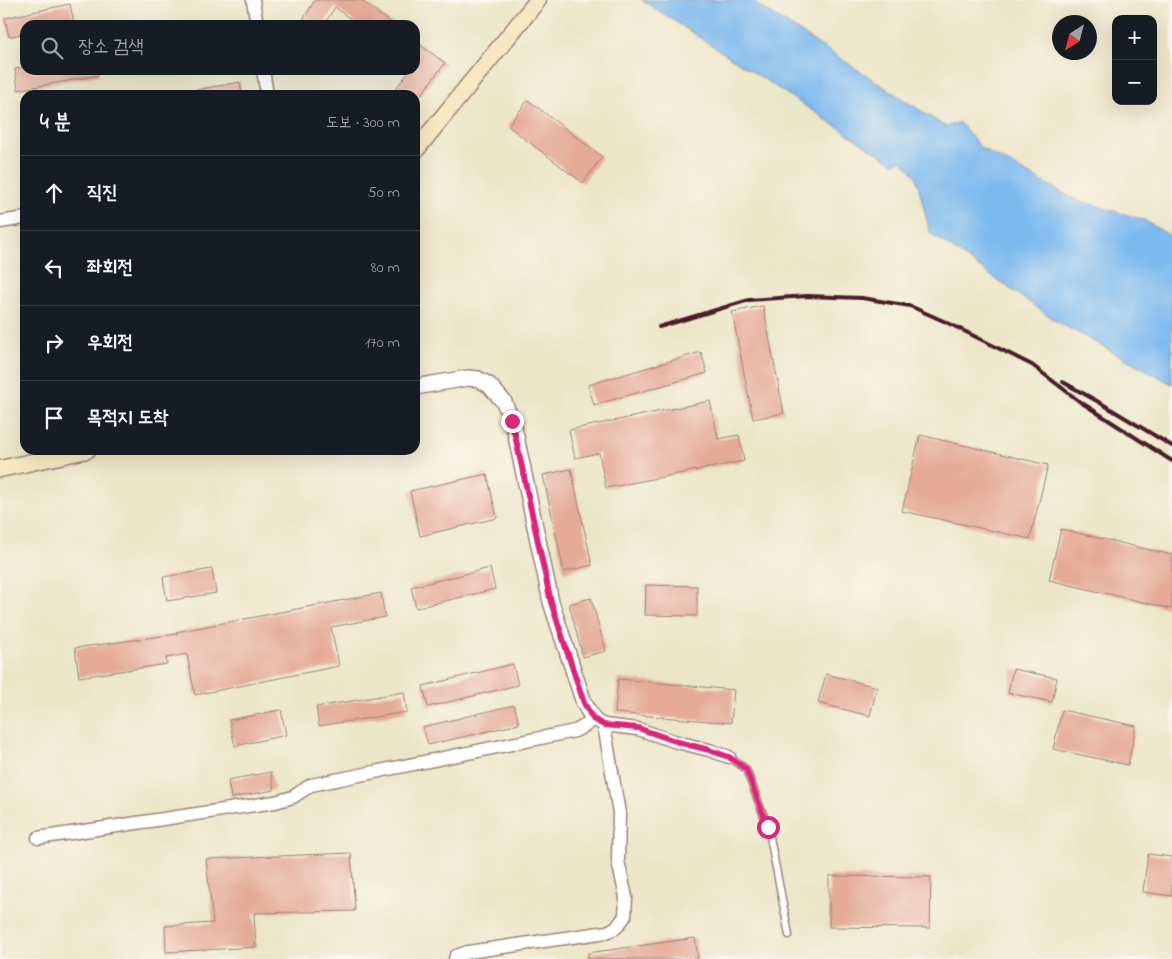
<!DOCTYPE html>
<html lang="ko">
<head>
<meta charset="utf-8">
<style>
	:root { --surface:#171b24; --page:#20242c; --text:#f1f3f6; --muted:#9ea1a6; --line:#363941 }
	body { margin:0; font-family:"Indie Flower","Poor Story",sans-serif; background:var(--page); color:var(--text) }
	.controls { position:absolute; right:15px; top:15px; display:grid; overflow:hidden; border-radius:10px; box-shadow:0 5px 20px #0002 }
	.controls button { width:45px; height:45px; display:grid; place-items:center; padding:0; border:0; border-bottom:1px solid var(--line); background:var(--surface); color:var(--text); font:25px sans-serif }
	.compass { position:absolute; left:1052px; top:15px; width:45px; height:45px; border-radius:50%; background:var(--surface); box-shadow:0 5px 20px #0002; rotate:216deg }
	.stop { position:absolute; width:15px; height:15px; margin:-11px; border:4px solid #db2777; border-radius:50%; background:#fff }
	.stop.end { background:#db2777; border-color:#fff; box-shadow:0 1px 5px #0008 }
	.list { margin:0; padding:0; list-style:none }
	h2 { display:flex; justify-content:space-between; align-items:center; height:65px; margin:0; padding:0 20px; font-size:21px }
	h2 small { font-size:16px; font-weight:400; color:var(--muted) }
	.list li { display:grid; grid-template-columns:32px 1fr auto; gap:15px; align-items:center; box-sizing:border-box; height:75px; padding:0 20px; border-top:1px solid var(--line) }
	.list b { display:block; font-size:19px; white-space:nowrap }
	.list em { font-size:16px; font-style:normal; color:var(--muted) }
	.icon { flex:none; width:28px; height:28px; fill:none; stroke:currentColor; stroke-width:2; stroke-linecap:round; stroke-linejoin:round }
	.map { position:relative; flex:none; width:1172px; height:959px; overflow:hidden }
	.search { position:absolute; background:var(--surface); box-shadow:0 5px 20px #0002; left:20px; top:20px; width:400px; height:55px; display:flex; align-items:center; gap:12px; box-sizing:border-box; padding:0 18px; border-radius:15px; color:var(--muted); font-size:19px }
	.panel { position:absolute; background:var(--surface); box-shadow:0 5px 20px #0002; left:20px; top:90px; width:400px; height:365px; border-radius:15px }
	.map>svg:first-child { display:block }
</style>
</head>
<body>
<div class="map">
<svg width="1172" height="959" viewBox="0 0 1172 959">
	<rect width="100%" height="100%" fill="#fbf7ec"/>
	<filter id="ink" filterUnits="userSpaceOnUse"><feTurbulence type="fractalNoise" baseFrequency=".02" numOctaves="2"/><feDisplacementMap in="SourceGraphic" scale="10" xChannelSelector="R" yChannelSelector="G"/><feConvolveMatrix kernelMatrix="1 2 1 2 8 2 1 2 1" color-interpolation-filters="sRGB"/></filter>
	<filter id="wash" filterUnits="userSpaceOnUse"><feTurbulence type="fractalNoise" baseFrequency=".0096" numOctaves="4" result="noise"/><feDisplacementMap in="SourceGraphic" scale="20" xChannelSelector="R" yChannelSelector="G"/><feGaussianBlur stdDeviation="1.12" result="paint"/><feColorMatrix in="noise" values="0 0 0 0 0 0 0 0 0 0 0 0 0 0 0 0 0 1.4 0 .05"/><feComposite in="paint" operator="in"/></filter>
	<g filter="url(#wash)">
		<rect width="100%" height="100%" fill="#ece6c8"/>
		<polygon fill="#7db9ef" stroke="#646c8d" points="642,0 750,0 946,127 959,122 981,148 1074,199 1144,220 1172,237 1172,384 1056,321 930,233 916,176 902,160 893,163"/>
		<g id="blocks">
			<g fill="#e5aa98">
				<polygon points="315,0 361,0 394,25 358,25 335,7 324,25 300,25"/>
				<polygon points="70,4 74,23 65,25 25,25 25,33 9,37 5,18"/>
				<polygon points="415,41 445,63 421,95 391,95 410,70 415,70"/>
				<polygon points="25,67 25,70 99,70 99,75 18,90 15,69"/>
				<polygon points="240,82 242,95 196,95 196,90"/>
				<polygon points="528,100 602,157 583,183 508,126"/>
				<polygon points="763,306 784,413 753,419 732,312"/>
				<polygon points="701,352 707,373 594,405 588,385"/>
				<polygon points="710,401 718,439 739,435 744,461 606,488 599,453 575,458 569,430"/>
				<polygon points="920,435 1048,465 1030,539 902,511"/>
				<polygon points="571,469 592,565 564,572 543,475"/>
				<polygon points="487,474 497,518 420,536 410,491"/>
				<polygon points="1061,529 1172,555 1172,609 1049,580"/>
				<polygon points="490,568 495,589 416,608 411,587"/>
				<polygon points="212,569 216,593 167,601 163,577"/>
				<polygon points="646,585 697,586 697,616 645,615"/>
				<polygon points="381,593 385,617 331,627 339,666 195,695 187,654 166,658 167,664 79,677 75,648 177,634 176,632"/>
				<polygon points="591,598 606,651 583,657 569,604"/>
				<polygon points="513,664 518,685 428,707 423,686"/>
				<polygon points="1013,669 1057,678 1052,702 1008,693"/>
				<polygon points="826,674 877,687 870,716 818,703"/>
				<polygon points="618,679 734,690 731,723 615,713"/>
				<polygon points="404,692 407,712 319,726 316,707"/>
				<polygon points="514,705 519,724 428,745 423,727"/>
				<polygon points="281,710 286,735 235,746 229,720"/>
				<polygon points="1062,710 1136,726 1128,765 1053,749"/>
				<polygon points="271,772 274,790 231,798 228,780"/>
				<polygon points="351,853 355,911 254,913 256,947 166,952 165,926 213,923 206,859"/>
				<polygon points="1148,854 1172,857 1172,896 1143,892"/>
				<polygon points="829,876 931,877 930,928 829,927"/>
				<polygon points="695,938 698,959 588,959 588,953"/>
			</g>
		</g>
	</g>
	<g filter="url(#ink)">
		<use href="#blocks" fill-opacity="0" stroke="#9b827a" stroke-width="1"/>
		<g fill="none" stroke-linecap="round" stroke-linejoin="round">
			<g stroke="#9b827a" stroke-width="9">
				<polyline id="service" points="729,757 746,769 768,827 789,935"/>
			</g>
			<g stroke="#9b827a" stroke-width="15">
				<g id="minor">
					<polyline points="253,0 257,25"/>
					<polyline points="263,70 267,95"/>
					<polyline points="0,222 25,218"/>
					<polyline points="38,838 275,802 293,797 311,785 575,731 588,724 593,719 604,725 638,729 677,742 709,750 729,757"/>
					<polyline points="455,959 456,956 468,952 607,932 617,927 625,916 626,897 618,861 619,813 604,725"/>
				</g>
			</g>
			<g stroke="#9b827a" stroke-width="18">
				<polyline id="tertiary" points="415,387 468,378 478,379 489,385 504,402 514,427 551,602 584,703 593,719"/>
			</g>
			<g stroke="#9b827a" stroke-width="19">
				<g id="secondary">
					<polyline points="415,151 538,0"/>
					<polyline points="0,469 87,450"/>
				</g>
			</g>
			<use href="#service" stroke="#fff" stroke-width="6"/>
			<use href="#minor" stroke="#fff" stroke-width="12"/>
			<use href="#tertiary" stroke="#fff" stroke-width="15"/>
			<use href="#secondary" stroke="#f7e8c3" stroke-width="16"/>
			<g stroke="#4a1f2b" stroke-width="4">
				<polyline points="659,327 749,300 807,296 862,298 910,306 948,323 1032,365 1079,401 1172,461"/>
				<polyline points="1063,382 1104,405 1172,446"/>
			</g>
		</g>
	</g>
	<g fill="none" stroke-linecap="round" stroke-linejoin="round" filter="url(#ink)">
		<polyline stroke="#db2777" stroke-width="6" points="512,421 551,602 584,703 593,719 604,725 638,728 678,742 709,750 729,757 746,769 768,827"/>
	</g>
</svg>
<div class="controls">
<button>+</button>
<button>−</button>
</div>
<svg class="compass" viewBox="-18 -18 36 36"><path d="M0-13l5 13h-10z" fill="#e53935"/><path d="M0 13l5-13h-10z" fill="#9ea1a6"/></svg>
<div class="stop" style="left:768px;top:827px"></div>
<div class="stop end" style="left:512px;top:421px"></div>
<div class="search"><svg class="icon" aria-label="search" viewBox="0 0 24 24"><circle cx="10" cy="10" r="6"/><path d="M15 15l6 6"/></svg>장소 검색</div>
<section class="panel">
<h2>4 분<small>도보 · 300 m</small></h2>
<ul class="list">
<li><svg class="icon" aria-label="ahead" viewBox="0 0 24 24"><path d="M12 20V5M6 11l6-6 6 6"/></svg><div><b>직진</b></div><em>50 m</em></li>
<li><svg class="icon" aria-label="left" viewBox="0 0 24 24"><path d="M17 20v-9H6M10 6l-5 5 5 5"/></svg><div><b>좌회전</b></div><em>80 m</em></li>
<li><svg class="icon" aria-label="right" viewBox="0 0 24 24"><path d="M7 20v-9h11M14 6l5 5-5 5"/></svg><div><b>우회전</b></div><em>170 m</em></li>
<li><svg class="icon" aria-label="arrive" viewBox="0 0 24 24"><path d="M6 21V4h12l-3 4 3 4H6"/></svg><div><b>목적지 도착</b></div></li>
</ul>
</section>
</div>
</body>
</html>
